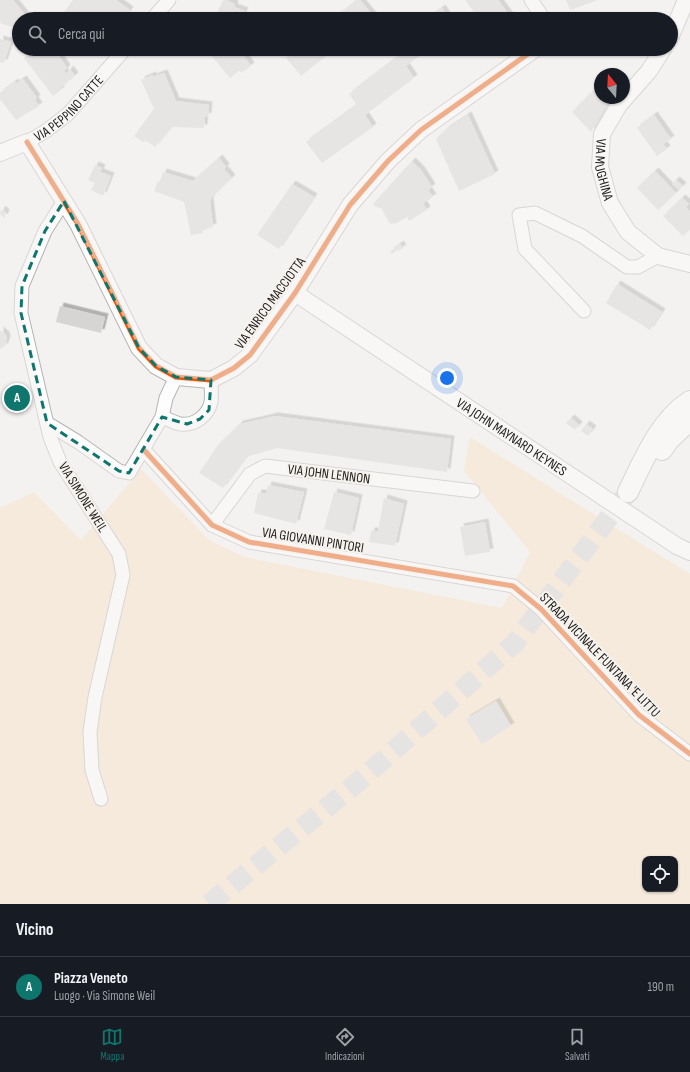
<!DOCTYPE html>
<html lang="it">
<head>
<meta charset="utf-8">
<style>
	:root { --surface:#171b24; --page:#20242c; --text:#f1f3f6; --muted:#9ea1a6; --line:#363941; --accent:#0f766e }
	body { margin:0; font-family:"Sofia Sans Condensed",sans-serif; background:var(--page); color:var(--text) }
	.controls { position:absolute; right:12px; bottom:12px; display:grid; overflow:hidden; border-radius:8px; box-shadow:0 1px 3px #0004 }
	.controls button { width:36px; height:36px; display:grid; place-items:center; padding:0; border:0; border-bottom:1px solid var(--line); background:var(--surface); color:var(--text); font:20px sans-serif }
	.compass { position:absolute; left:594px; top:68px; width:36px; height:36px; border-radius:50%; background:var(--surface); box-shadow:0 1px 3px #0004; rotate:342deg }
	.you { position:absolute; left:447px; top:378px; width:14px; height:14px; margin:-10px; border:3px solid #fff; border-radius:50%; background:#1a73e8; box-shadow:0 0 0 6px #1a73e833 }
	.badge { display:grid; place-items:center; width:26px; height:26px; border-radius:50%; background:var(--accent); color:#fff; font-size:13px; font-weight:700 }
	.pin { position:absolute; translate:-50% -50%; border:2px solid #fff; box-shadow:0 1px 4px #0006 }
	.list { margin:0; padding:0; list-style:none }
	h2 { display:flex; justify-content:space-between; align-items:center; height:52px; margin:0; padding:0 16px; font-size:17px }
	h2 small { font-size:13px; font-weight:400; color:var(--muted) }
	.list li { display:grid; grid-template-columns:26px 1fr auto; gap:12px; align-items:center; box-sizing:border-box; height:60px; padding:0 16px; border-top:1px solid var(--line) }
	.list b { display:block; font-size:15px; white-space:nowrap }
	.list p { margin:0; font-size:13px; white-space:nowrap; color:var(--muted) }
	.list em { font-size:13px; font-style:normal; color:var(--muted) }
	.icon { flex:none; width:22px; height:22px; fill:none; stroke:currentColor; stroke-width:2; stroke-linecap:round; stroke-linejoin:round }
	.map { position:relative; flex:none; width:690px; height:904px; overflow:hidden }
	.search { position:absolute; background:var(--surface); box-shadow:0 1px 3px #0004; left:12px; right:12px; top:12px; height:44px; display:flex; align-items:center; gap:10px; box-sizing:border-box; padding:0 14px; border-radius:22px; color:var(--muted); font-size:15px }
	.sheet { height:112px; background:var(--surface) }
	nav { display:flex; justify-content:space-around; align-items:center; box-sizing:border-box; height:56px; border-top:1px solid var(--line); background:var(--surface); font-size:11px; color:var(--muted) }
	nav a { display:grid; justify-items:center; gap:2px }
	nav .on { color:var(--accent) }
	.map>svg:first-child { display:block }
</style>
</head>
<body>
<div class="map">
<svg width="690" height="904" viewBox="0 0 690 904">
	<defs>
		<filter id="shadow"><feDropShadow dx="3.5" dy="-3.5" stdDeviation="0" flood-color="#0004"/></filter>
	</defs>
	<rect width="100%" height="100%" fill="#f4f2f0"/>
	<path fill="#f7dfc1" fill-rule="evenodd" d="M470 437 690 574V904H0V508L34 492 81 540 141 469 209 540 244 557 502 608 530 552 464 471ZM645 859H675V889H645Z"/>
	<g fill="#d7d5d3" filter="url(#shadow)">
		<polygon points="0,0 13,0 26,16 25,19 19,19 19,29 0,23"/>
		<polygon points="73,0 116,0 130,10 124,19 100,19 92,13 88,19 59,19"/>
		<polygon points="223,0 226,0 235,4 234,7 245,11 241,19 214,19"/>
		<polygon points="357,0 360,0 374,17 372,19 334,19"/>
		<polygon points="465,0 498,0 512,19 479,19"/>
		<polygon points="566,0 598,0 570,10"/>
		<polygon points="442,8 449,19 427,19"/>
		<polygon points="0,39 11,42 4,63 0,62"/>
		<polygon points="42,49 54,49 67,68 64,71 66,74 70,69 75,76 60,88 61,90 53,96 24,58 33,51 35,54"/>
		<polygon points="182,49 239,49 251,66 241,73 240,70 230,78 210,54 183,55"/>
		<polygon points="297,49 335,49 301,76 286,58"/>
		<polygon points="394,49 429,49 406,66 414,78 365,115 373,127 322,163 306,142 357,105 349,94 399,56"/>
		<polygon points="164,73 176,101 209,105 208,117 205,116 204,128 172,127 155,147 145,140 144,143 134,136 154,109 141,80 152,75 153,77"/>
		<polygon points="23,79 37,98 35,100 39,106 16,120 0,99 0,93 15,82 16,84"/>
		<polygon points="600,84 600,98 611,98 607,104 591,132 572,112"/>
		<polygon points="468,115 495,174 459,191 436,139 447,129"/>
		<polygon points="654,115 671,139 663,144 667,149 657,156 637,128"/>
		<polygon points="219,158 226,167 224,169 232,178 212,197 210,201 213,227 202,230 203,233 191,235 184,202 154,191 158,181 160,182 163,172 193,181"/>
		<polygon points="412,161 421,170 432,187 428,190 433,197 423,203 427,210 409,221 407,217 397,223 390,224 381,208 376,207 373,204"/>
		<polygon points="95,165 102,168 100,172 111,176 103,196 91,190 95,183 88,180"/>
		<polygon points="655,171 676,193 658,210 637,188"/>
		<polygon points="676,180 683,186 679,190 672,184"/>
		<polygon points="292,184 314,197 279,249 257,235"/>
		<polygon points="682,198 689,204 686,207 690,212 690,229 683,236 663,216"/>
		<polygon points="1,210 3,210 6,213 4,218 0,214"/>
		<polygon points="400,244 403,248 398,251 397,250 392,254 390,252"/>
		<polygon points="617,284 662,312 650,330 606,303"/>
		<polygon points="60,306 105,317 101,333 56,322"/>
		<polygon points="0,330 6,335 7,339 5,346 0,349"/>
		<polygon points="275,416 451,439 447,472 277,448 246,457 223,488 199,473 218,445 240,424"/>
		<polygon points="571,418 579,425 575,430 566,423"/>
		<polygon points="586,424 593,429 588,436 581,431"/>
		<polygon points="268,485 304,492 296,524 254,513 258,493 266,493"/>
		<polygon points="334,492 359,498 351,535 324,529"/>
		<polygon points="384,498 404,504 395,546 369,542 371,531 378,531"/>
		<polygon points="485,522 490,552 465,556 460,527"/>
		<polygon points="496,701 511,726 482,744 466,719"/>
	</g>
	<g fill="none" stroke-linecap="round" stroke-linejoin="round">
		<polyline stroke="#d4d2d0" stroke-width="20" stroke-dasharray="20 10" stroke-linecap="butt" points="209,904 358,782 515,643 628,492"/>
		<g stroke="#b6b5b3" stroke-width="15">
			<g id="minor">
				<polyline points="531,0 544,19"/>
				<polyline points="152,19 169,0"/>
				<path id="s1" d="M27 142 46 131 68 114 125 49"/>
				<polyline points="64,201 45,231 22,286 21,313 50,437 60,462 119,554 123,575 95,697 90,732 92,770 101,799"/>
				<polyline points="584,311 525,249 519,215 535,213 582,236 627,267 638,267 658,256"/>
				<path d="M162 417C168 419 173 422 180 424 194 426 208 416 211 402 212 395 211 387 211 380"/>
				<polyline points="47,423 78,442 119,471 129,473 162,417 166,398 176,377"/>
				<polyline points="144,450 212,525 249,542 513,586 541,609 639,715 690,754"/>
				<polyline points="212,525 250,474 265,466 473,491"/>
			</g>
		</g>
		<g stroke="#b6b5b3" stroke-width="18">
			<g id="tertiary">
				<polyline points="671,36 686,0"/>
				<path id="s2" d="M663 49 649 71 619 105 602 134 600 167 610 203 628 232 658 256 690 264"/>
				<polyline points="0,153 27,142 78,224 139,348 156,366 176,377 211,380 234,368 250,355 295,293 350,205 388,161 421,130 535,49"/>
				<path id="s3" d="M295 293 677 546 690 552"/>
			</g>
		</g>
		<g stroke="#b6b5b3" stroke-width="22">
			<g id="primary">
				<polyline points="662,450 669,440 690,420"/>
				<path d="M628 492C643 461 660 420 690 401"/>
			</g>
		</g>
		<use href="#minor" stroke="#fdfdfd" stroke-width="13"/>
		<use href="#tertiary" stroke="#fdfdfd" stroke-width="16"/>
		<use href="#primary" stroke="#fdfdfd" stroke-width="20"/>
		<g stroke="#f6f2ee" stroke-width="8">
			<g id="cycleway">
				<polyline points="27,142 78,224 139,348 156,366 176,377 211,380 234,368 250,355 295,293 350,205 388,161 421,130 535,49"/>
				<polyline points="144,450 212,525 249,542 513,586 541,609 639,715 690,754"/>
			</g>
		</g>
		<use href="#cycleway" stroke="#e8590c" stroke-width="5"/>
	</g>
	<path d="M0 0H690V904H0ZM64 201 139 348 156 366 176 377 211 380 209 410 200 419 187 424 162 417 129 473 119 471 47 423 21 313 22 286 45 231Z" fill="#f4f2f0" fill-opacity=".55" fill-rule="evenodd"/>
	<path fill="none" stroke="#0f766e" stroke-width="3" stroke-dasharray="8 5" stroke-linejoin="round" d="M64 201 139 348 156 366 176 377 211 380 209 410 200 419 187 424 162 417 129 473 119 471 47 423 21 313 22 286 45 231Z"/>
	<g text-anchor="middle" dominant-baseline="central" stroke-width="4" stroke-linejoin="round" paint-order="stroke">
		<g font-size="14" fill="#1e1d1b" stroke="#f6f2ee">
			<text stroke="none"><textPath href="#s1" startOffset="54">VIA PEPPINO CATTE</textPath></text>
			<text stroke="none"><textPath href="#s2" startOffset="141">VIA MUGHINA</textPath></text>
			<text transform="translate(270 303) rotate(-54)">VIA ENRICO MACCIOTTA</text>
			<text stroke="none"><textPath href="#s3" startOffset="260">VIA JOHN MAYNARD KEYNES</textPath></text>
			<text transform="translate(329 474) rotate(7)">VIA JOHN LENNON</text>
			<text transform="translate(83 497) rotate(58)">VIA SIMONE WEIL</text>
			<text transform="translate(313 540) rotate(9)">VIA GIOVANNI PINTORI</text>
			<text transform="translate(600 655) rotate(46)">STRADA VICINALE FUNTANA 'E LITTU</text>
		</g>
	</g>
</svg>
<div class="controls">
<button><svg class="icon" aria-label="locate" viewBox="0 0 24 24"><circle cx="12" cy="12" r="6"/><path d="M12 2v4M12 18v4M2 12h4M18 12h4"/></svg></button>
</div>
<svg class="compass" viewBox="-18 -18 36 36"><path d="M0-13l5 13h-10z" fill="#e53935"/><path d="M0 13l5-13h-10z" fill="#9ea1a6"/></svg>
<div class="you"></div>
<div class="pin badge" style="left:17px;top:398px">A</div>
<div class="search"><svg class="icon" aria-label="search" viewBox="0 0 24 24"><circle cx="10" cy="10" r="6"/><path d="M15 15l6 6"/></svg>Cerca qui</div>
</div>
<section class="sheet">
<h2>Vicino<small></small></h2>
<ul class="list">
<li><span class="badge">A</span><div><b>Piazza Veneto</b><p>Luogo · Via Simone Weil</p></div><em>190 m</em></li>
</ul>
</section>
<nav>
<a class="on"><svg class="icon" aria-label="map" viewBox="0 0 24 24"><path d="M3 6l6-2 6 2 6-2v14l-6 2-6-2-6 2zM9 4v14M15 6v14"/></svg>Mappa</a>
<a><svg class="icon" aria-label="directions" viewBox="0 0 24 24"><path d="M12 3l9 9-9 9-9-9zM9 14v-3h6M13 9l2 2-2 2"/></svg>Indicazioni</a>
<a><svg class="icon" aria-label="saved" viewBox="0 0 24 24"><path d="M7 4h10v16l-5-4-5 4z"/></svg>Salvati</a>
</nav>
</body>
</html>
